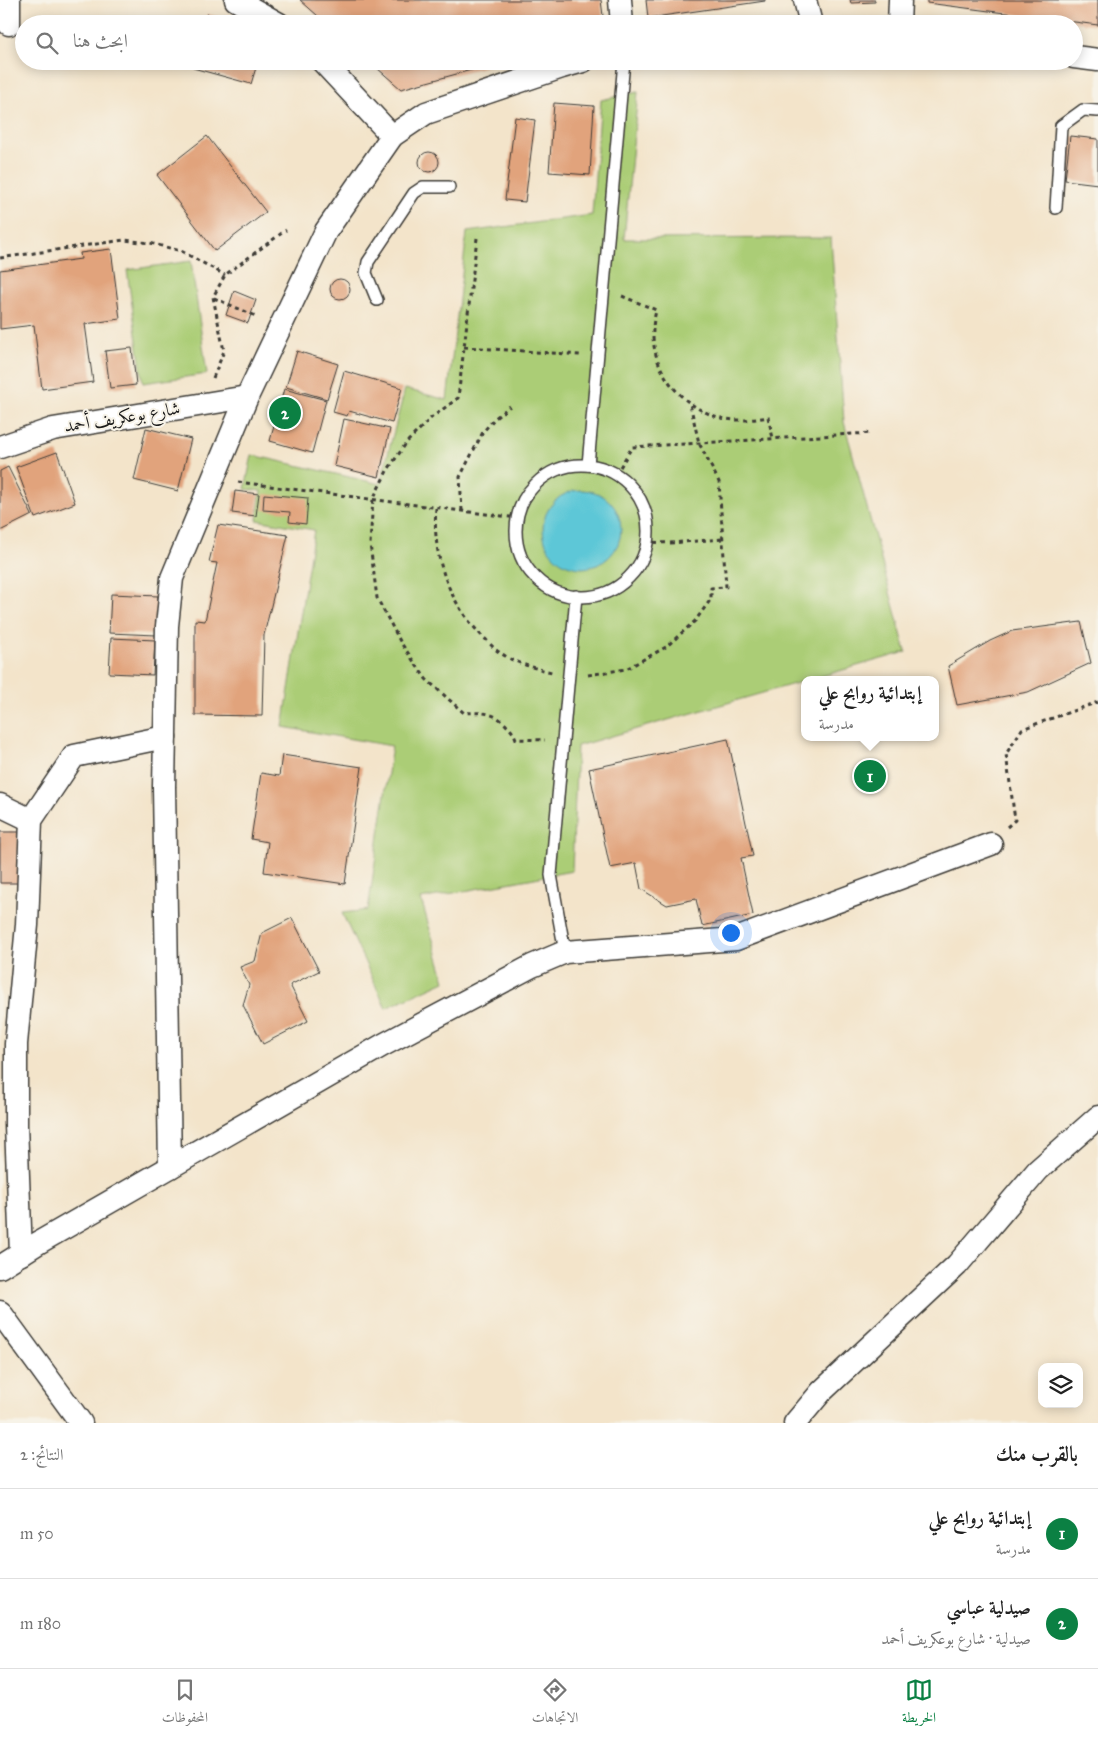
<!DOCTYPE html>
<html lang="ar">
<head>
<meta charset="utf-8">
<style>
	:root { --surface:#fff; --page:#f2f2f2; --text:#222; --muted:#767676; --line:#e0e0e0; --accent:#0b8043 }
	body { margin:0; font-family:"IM FELL Great Primer",Amiri,serif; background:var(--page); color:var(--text); direction:rtl }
	.controls { position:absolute; right:15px; bottom:15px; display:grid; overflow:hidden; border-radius:10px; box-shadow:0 2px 12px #0003 }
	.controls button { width:45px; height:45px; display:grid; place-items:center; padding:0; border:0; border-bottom:1px solid var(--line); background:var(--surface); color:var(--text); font:25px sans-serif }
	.you { position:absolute; left:730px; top:932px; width:18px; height:18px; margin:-12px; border:4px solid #fff; border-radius:50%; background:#1a73e8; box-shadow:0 0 0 8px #1a73e833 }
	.badge { display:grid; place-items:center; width:32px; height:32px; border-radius:50%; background:var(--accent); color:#fff; font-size:16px; font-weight:700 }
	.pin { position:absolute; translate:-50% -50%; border:2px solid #fff; box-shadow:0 1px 5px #0006 }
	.popup { position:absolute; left:801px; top:676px; width:138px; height:65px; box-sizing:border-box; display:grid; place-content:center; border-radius:10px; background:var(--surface); filter:drop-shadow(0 1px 4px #0005); font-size:16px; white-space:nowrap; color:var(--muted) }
	.popup b { font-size:19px; color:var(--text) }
	.popup::after { content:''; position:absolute; left:50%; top:100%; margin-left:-10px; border:10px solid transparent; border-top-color:var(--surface) }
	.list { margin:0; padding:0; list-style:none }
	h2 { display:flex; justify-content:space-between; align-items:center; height:65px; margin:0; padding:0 20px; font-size:21px }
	h2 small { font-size:16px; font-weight:400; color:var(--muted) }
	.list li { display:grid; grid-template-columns:32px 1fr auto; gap:15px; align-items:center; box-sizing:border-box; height:90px; padding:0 20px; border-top:1px solid var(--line) }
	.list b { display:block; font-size:19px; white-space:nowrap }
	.list p { margin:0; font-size:16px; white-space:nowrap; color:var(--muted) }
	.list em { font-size:16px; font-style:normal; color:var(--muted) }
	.icon { flex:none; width:28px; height:28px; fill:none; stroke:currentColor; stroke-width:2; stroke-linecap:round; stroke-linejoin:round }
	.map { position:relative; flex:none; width:1098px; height:1423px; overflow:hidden; direction:ltr }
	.search { position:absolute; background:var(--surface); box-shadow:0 2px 12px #0003; left:15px; right:15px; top:15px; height:55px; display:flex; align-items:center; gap:12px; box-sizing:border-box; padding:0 18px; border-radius:28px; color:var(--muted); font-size:19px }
	.sheet { height:245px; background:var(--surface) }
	nav { display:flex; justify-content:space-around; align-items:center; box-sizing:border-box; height:70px; border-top:1px solid var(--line); background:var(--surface); font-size:14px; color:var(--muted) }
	nav a { display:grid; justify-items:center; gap:2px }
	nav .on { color:var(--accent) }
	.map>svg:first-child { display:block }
</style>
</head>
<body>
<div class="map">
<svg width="1098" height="1423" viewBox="0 0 1098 1423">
	<rect width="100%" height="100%" fill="#f7f3e8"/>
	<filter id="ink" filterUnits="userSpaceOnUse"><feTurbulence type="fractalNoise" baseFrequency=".02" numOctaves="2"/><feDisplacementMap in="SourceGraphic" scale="10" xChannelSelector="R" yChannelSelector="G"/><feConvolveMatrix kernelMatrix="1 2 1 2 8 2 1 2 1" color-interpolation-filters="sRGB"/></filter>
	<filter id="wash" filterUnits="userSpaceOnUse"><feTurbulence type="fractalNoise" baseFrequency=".0096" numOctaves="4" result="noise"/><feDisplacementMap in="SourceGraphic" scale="20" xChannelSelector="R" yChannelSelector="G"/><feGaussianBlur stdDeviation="1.12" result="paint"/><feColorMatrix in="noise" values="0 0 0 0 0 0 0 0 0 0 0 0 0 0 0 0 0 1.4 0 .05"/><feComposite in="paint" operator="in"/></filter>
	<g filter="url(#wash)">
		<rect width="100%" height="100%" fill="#f3e4ca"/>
		<g fill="#abcd76" stroke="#647449">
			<polygon points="638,92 624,239 831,238 844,422 906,652 577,746 572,871 421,899 445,981 386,1008 342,913 368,910 392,746 283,727 314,530 257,520 261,491 245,489 252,455 380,484 405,389 447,400 467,232 592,215 601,100"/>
			<polygon points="191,261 207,374 143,383 127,270"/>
		</g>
		<circle fill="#5dc7d7" stroke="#3c727a" cx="582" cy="529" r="39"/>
		<g id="blocks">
			<g fill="#e1a37c">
				<polygon points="300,0 601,0 604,24 327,24"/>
				<polygon points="646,0 765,0 765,1 648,18"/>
				<polygon points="850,0 875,0 875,2 851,3"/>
				<polygon points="927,0 1098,0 1098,25 927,3"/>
				<polygon points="207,14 241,23 241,24 205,24"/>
				<polygon points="195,61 258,61 251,84 193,68"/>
				<polygon points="369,61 501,61 501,62 401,89"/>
				<polygon points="554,103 594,106 590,175 549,172"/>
				<polygon points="515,117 535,120 525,202 505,200"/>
				<polygon points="207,136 266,212 215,251 157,175"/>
				<polygon points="1070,136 1098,139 1098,184 1065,180"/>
				<circle cx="429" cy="162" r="10"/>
				<polygon points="111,249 120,319 85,324 93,382 42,389 34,325 0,329 0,270 81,259 80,253"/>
				<circle cx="340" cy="289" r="10"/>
				<polygon points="234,291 256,300 248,323 226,315"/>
				<polygon points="132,348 136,385 110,388 105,351"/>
				<polygon points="297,351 338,364 327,399 286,387"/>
				<polygon points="344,371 402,388 392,423 349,411 347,416 333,412"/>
				<polygon points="284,389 326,400 312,453 270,441"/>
				<polygon points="344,419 390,429 379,477 334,466"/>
				<polygon points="146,428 191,439 178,491 134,480"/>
				<polygon points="57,452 75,503 35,518 16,467"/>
				<polygon points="8,467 32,515 0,531 0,471"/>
				<polygon points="235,491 259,494 256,516 232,513"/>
				<polygon points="264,494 308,498 306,524 289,522 290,512 263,510"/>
				<polygon points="218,525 288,535 264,635 262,716 195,715 195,620 205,621 217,563 209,562"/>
				<polygon points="111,594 158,596 156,635 109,633"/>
				<polygon points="1081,622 1091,663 1028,692 957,705 948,666 990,641 1012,631"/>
				<polygon points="111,638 155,640 153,675 109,673"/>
				<polygon points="728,739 753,856 741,858 753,915 702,926 696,899 667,905 641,889 636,863 610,868 589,769"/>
				<polygon points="282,755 362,767 345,884 264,872 268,842 251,839 261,773 279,776"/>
				<polygon points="0,832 19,832 18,883 0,883"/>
				<polygon points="292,918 319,971 290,985 308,1021 263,1044 243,1005 249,985 240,967 255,961 262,933"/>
			</g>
		</g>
	</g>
	<g filter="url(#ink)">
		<use href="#blocks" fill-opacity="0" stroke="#3c3a36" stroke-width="1"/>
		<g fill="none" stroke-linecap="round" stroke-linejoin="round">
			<g stroke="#3c3a36" stroke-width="14">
				<g id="service">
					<polyline points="1056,208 1061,126 1083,110 1098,111"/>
					<polyline points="377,300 366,273 368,262 414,193 423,187 449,187"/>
					<polyline points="588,465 624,61"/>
					<circle cx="582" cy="531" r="66"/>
					<polyline points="565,952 551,875 576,596"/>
				</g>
			</g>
			<g stroke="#3c3a36" stroke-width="25">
				<g id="minor">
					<polyline points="236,0 279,24"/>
					<polyline points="620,0 622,24"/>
					<polyline points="805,0 811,24"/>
					<polyline points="9,24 9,0"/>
					<polyline points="899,24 900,0"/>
					<polyline points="1074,57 1098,60"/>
					<polyline points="322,61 392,136"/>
					<polyline points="0,447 53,429 247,397"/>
					<polyline points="0,805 31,820"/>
					<polyline points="170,1167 164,787 167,626 172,578 247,397 326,231 392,136 426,113 562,67 583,61"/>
					<polyline points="21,1254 16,1125 16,1044 27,925 31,820 74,756 165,737"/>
					<polyline points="0,1267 38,1243 383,1045 532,966 565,952 736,939 991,844"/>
					<polyline points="0,1312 81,1423"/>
					<polyline points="795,1423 821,1392 957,1265 1038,1170 1098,1117"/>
				</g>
			</g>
			<g stroke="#3c3a36" stroke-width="3" stroke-dasharray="4 4" stroke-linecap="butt">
				<path d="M477 238 458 398 431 418 407 442 387 471 373 499 370 544 377 598 401 643 426 679 464 713C482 712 495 712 507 726 511 730 514 733 516 739L545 740"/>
				<polyline points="0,258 124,240 150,243 181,251 225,275"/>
				<path d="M622 296 656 310C655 316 653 323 653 329 651 369 680 406 718 417 733 422 752 420 768 417L773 438"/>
				<polyline points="214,298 258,317"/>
				<polyline points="464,347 581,355"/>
				<polyline points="213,378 224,351 213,297 225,275 286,230"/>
				<polyline points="616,474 632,447 871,433"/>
				<polyline points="238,482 517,518"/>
				<path d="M436 508C432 556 448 601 482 636 488 641 493 648 499 652 515 663 533 668 552 672"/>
				<polyline points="462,511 460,477 483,432 494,419 510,406"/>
				<polyline points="646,542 670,543 723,539"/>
				<polyline points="588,675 626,669 666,647 695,621 711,599 711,588 726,587 719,482 699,443 690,404"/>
				<polyline points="1007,827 1015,820 1006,754 1022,729 1098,702"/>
			</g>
			<use href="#service" stroke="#fff" stroke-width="11"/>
			<use href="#minor" stroke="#fff" stroke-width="22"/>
		</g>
	</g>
	<g text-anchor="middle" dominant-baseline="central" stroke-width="4" stroke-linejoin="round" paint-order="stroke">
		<g font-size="18" fill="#1c1c1c" stroke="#f7f3e8">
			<text transform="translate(122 417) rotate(-9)">شارع بوعكريف أحمد</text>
		</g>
	</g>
</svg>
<div class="controls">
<button><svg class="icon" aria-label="layers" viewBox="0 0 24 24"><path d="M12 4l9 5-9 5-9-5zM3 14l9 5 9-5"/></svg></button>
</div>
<div class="you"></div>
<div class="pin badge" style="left:870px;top:776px">1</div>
<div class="popup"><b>إبتدائية روابح علي</b>مدرسة</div>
<div class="pin badge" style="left:285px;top:413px">2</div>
<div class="search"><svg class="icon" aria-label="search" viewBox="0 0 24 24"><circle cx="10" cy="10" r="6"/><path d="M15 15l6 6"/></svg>ابحث هنا</div>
</div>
<section class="sheet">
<h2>بالقرب منك<small>النتائج: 2</small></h2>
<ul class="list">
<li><span class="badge">1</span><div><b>إبتدائية روابح علي</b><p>مدرسة</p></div><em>50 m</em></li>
<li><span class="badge">2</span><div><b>صيدلية عباسي</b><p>صيدلية · شارع بوعكريف أحمد</p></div><em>180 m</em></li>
</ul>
</section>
<nav>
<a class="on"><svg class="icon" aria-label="map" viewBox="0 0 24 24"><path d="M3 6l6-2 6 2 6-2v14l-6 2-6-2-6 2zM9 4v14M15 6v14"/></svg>الخريطة</a>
<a><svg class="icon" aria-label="directions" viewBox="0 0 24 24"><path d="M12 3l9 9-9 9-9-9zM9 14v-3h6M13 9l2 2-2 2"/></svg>الاتجاهات</a>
<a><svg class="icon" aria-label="saved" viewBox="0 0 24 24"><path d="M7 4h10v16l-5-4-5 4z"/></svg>المحفوظات</a>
</nav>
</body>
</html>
